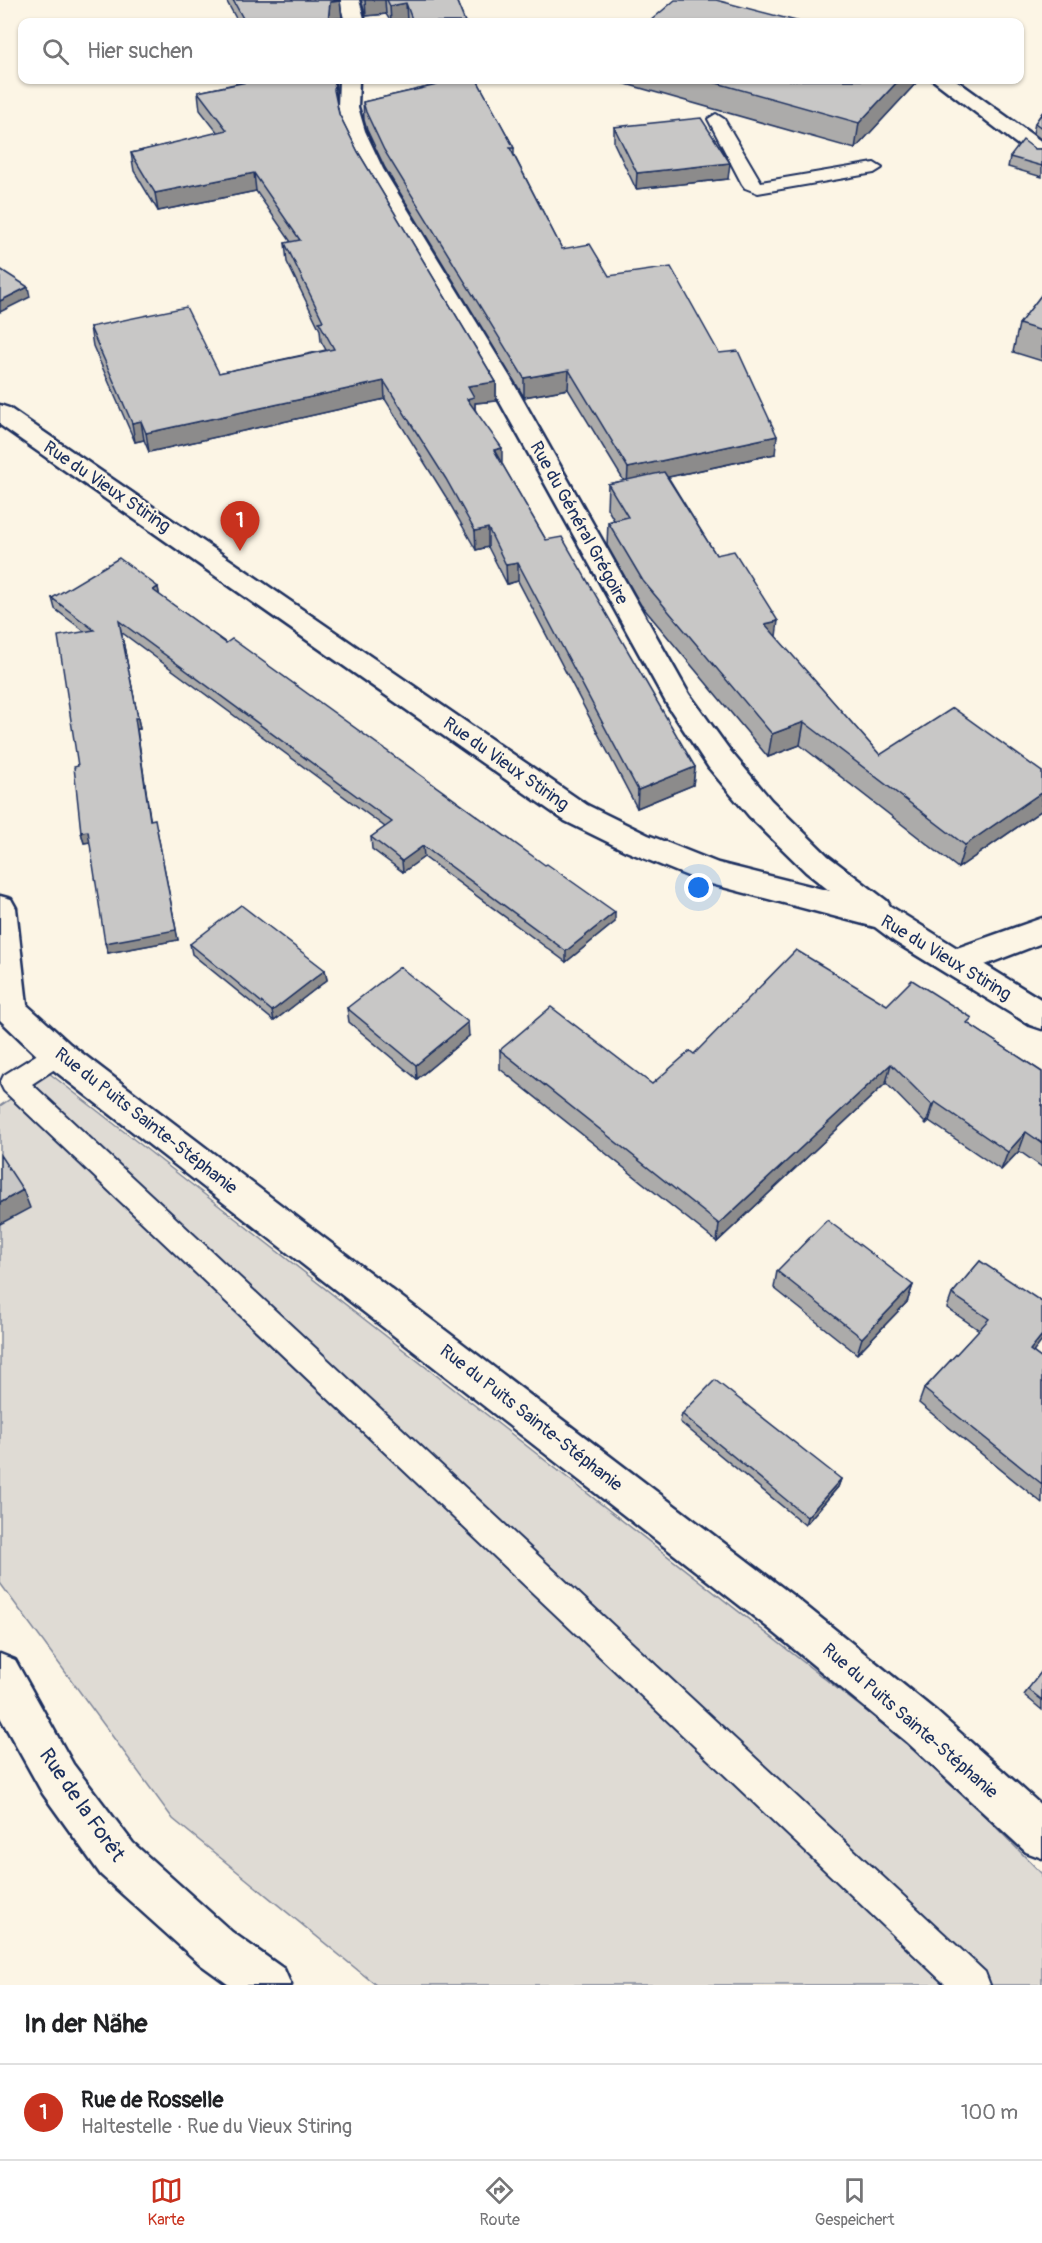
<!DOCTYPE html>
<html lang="de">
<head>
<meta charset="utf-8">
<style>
	:root { --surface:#fff; --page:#f6f6f6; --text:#202124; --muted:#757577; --line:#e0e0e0; --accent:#c8321e }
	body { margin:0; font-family:Pangolin,sans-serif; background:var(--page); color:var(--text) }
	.you { position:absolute; left:699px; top:888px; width:21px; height:21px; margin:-15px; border:4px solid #fff; border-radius:50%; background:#1a73e8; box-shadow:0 0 0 9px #1a73e833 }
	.badge { display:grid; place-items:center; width:39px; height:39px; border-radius:50%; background:var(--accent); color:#fff; font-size:20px; font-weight:700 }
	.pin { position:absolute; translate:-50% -50px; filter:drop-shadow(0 2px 3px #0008) }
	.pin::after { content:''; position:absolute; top:32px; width:21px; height:18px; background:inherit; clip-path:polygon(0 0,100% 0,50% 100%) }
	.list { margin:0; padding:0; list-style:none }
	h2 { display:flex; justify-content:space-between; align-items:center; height:78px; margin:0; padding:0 24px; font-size:26px }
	h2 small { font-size:20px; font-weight:400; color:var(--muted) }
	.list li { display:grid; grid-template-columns:39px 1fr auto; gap:18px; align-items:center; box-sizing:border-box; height:96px; padding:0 24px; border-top:2px solid var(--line) }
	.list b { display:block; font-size:22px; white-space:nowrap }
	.list p { margin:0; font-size:20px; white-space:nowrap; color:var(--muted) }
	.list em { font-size:20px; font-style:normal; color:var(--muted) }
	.icon { flex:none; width:33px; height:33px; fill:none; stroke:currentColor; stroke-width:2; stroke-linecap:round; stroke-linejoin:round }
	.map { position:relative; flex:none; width:1042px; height:1985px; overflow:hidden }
	.search { position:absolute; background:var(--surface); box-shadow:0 2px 4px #0004; left:18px; right:18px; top:18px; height:66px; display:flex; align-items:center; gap:15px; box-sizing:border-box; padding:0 21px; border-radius:12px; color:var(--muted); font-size:22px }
	.sheet { height:174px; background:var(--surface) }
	nav { display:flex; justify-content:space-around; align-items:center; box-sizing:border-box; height:84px; border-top:2px solid var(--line); background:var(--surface); font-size:16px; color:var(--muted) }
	nav a { display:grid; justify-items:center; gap:3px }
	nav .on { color:var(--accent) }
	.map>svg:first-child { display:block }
</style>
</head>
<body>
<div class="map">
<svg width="1042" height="1985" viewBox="0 0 1042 1985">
	<rect width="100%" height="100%" fill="#fcf5e5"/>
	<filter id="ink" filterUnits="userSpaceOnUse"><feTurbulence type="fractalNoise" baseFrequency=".0167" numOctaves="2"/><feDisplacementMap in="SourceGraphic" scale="12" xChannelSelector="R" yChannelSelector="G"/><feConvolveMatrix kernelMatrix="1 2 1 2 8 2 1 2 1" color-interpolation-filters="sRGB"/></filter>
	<g filter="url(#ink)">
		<polygon fill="#dfdbd4" stroke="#7d8599" stroke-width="1.5" points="49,1073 934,1764 1042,1874 1042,1985 376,1985 173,1819 0,1583 0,1106"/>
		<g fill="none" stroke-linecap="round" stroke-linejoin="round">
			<g stroke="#1b2f5e" stroke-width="4">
				<g id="lane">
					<polygon points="716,114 724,119 761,182 874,163 882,168 874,173 758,193 745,188 742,184 708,119"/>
					<polygon points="58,1043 67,1047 71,1054 67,1061 32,1084 985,1972 990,1985 946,1985 4,1091 0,1083 4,1075 49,1047"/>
				</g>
			</g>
			<g stroke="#1b2f5e" stroke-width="5">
				<g id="street">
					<polygon points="339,0 359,0 365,22 345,22"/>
					<polygon points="339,80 359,80 358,107 365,131 383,169 510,377 689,694 731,752 771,800 828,856 887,901 890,906 957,948 1042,918 1042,943 985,965 1042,1000 1042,1029 1030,1025 895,942 875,927 700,881 626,851 565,821 0,425 0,405 9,408 587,805 648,835 718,863 830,891 806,872 749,816 709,768 668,706 486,377 361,169 343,131 338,107"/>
					<polygon points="933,80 956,80 1042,142 1042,158 1034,157"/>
					<polygon points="0,896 11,899 16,908 27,1005 70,1044 796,1598 937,1712 1042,1806 1042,1858 1026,1852 907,1742 766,1626 46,1064 0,1020"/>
					<polygon points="0,1654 15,1660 73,1764 133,1843 232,1932 284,1969 291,1985 229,1985 200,1964 101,1875 43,1794 0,1717"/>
				</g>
			</g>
			<use href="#lane" fill="#fcf5e5" fill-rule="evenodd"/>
			<use href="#street" fill="#fcf5e5" fill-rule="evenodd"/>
		</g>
		<g fill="#acabaa" stroke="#1b2f5e" stroke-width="1.5">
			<polygon points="226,0 340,0 342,18 331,19 331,22 238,22"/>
			<polygon points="361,0 456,0 465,22 407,22 407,21 391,22 386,14 366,16"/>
			<polygon points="247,80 335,80 336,98 339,114 358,152 496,382 496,401 475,403 475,409 502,464 546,540 695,767 693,785 637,808 518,581 507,584 488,547 476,550 446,497 385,399 149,452 144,440 135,442 93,346 90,327 219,373 326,350 321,341 320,330 287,262 285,243 291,242 256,191 158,211 134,171 131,153 218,133 200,110 198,92 248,81"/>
			<polygon points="429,80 477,80 514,148 514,155 562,249 609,276 775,454 668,477 716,555 776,637 880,755 1042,772 1042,810 958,868 800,745 768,757 641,605 607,545 608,522 614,520 607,508 608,484 624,481 568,389 524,397 385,168 367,130 364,120 363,102 432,86"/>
			<polygon points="612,80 918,80 918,81 855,149"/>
			<polygon points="1042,113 1042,140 1033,133 1035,123"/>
			<polygon points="614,127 728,179 636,189 614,143"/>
			<polygon points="1035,149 1042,149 1042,177 1008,167 1010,157"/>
			<polygon points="1042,294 1042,361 1013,352 1019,324"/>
			<polygon points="158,587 159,595 615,922 566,962 424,857 403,872 372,849 371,837 385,827 121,632 140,729 137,729 150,820 178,940 108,953 90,842 84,843 81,832 78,766 84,631 55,609 52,598"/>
			<polygon points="190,944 325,970 327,980 274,1021 192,954"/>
			<polygon points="887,1005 970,1025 1042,1072 1042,1167 1019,1151 1001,1170 929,1121 926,1124 886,1083 717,1242 500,1069 500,1050 652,1084 694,1054"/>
			<polygon points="347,1008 469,1036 417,1079 349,1022"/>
			<polygon points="980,1261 1033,1352 1042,1359 1042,1503 919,1403 924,1389 979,1330 947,1308 952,1294"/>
			<polygon points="777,1271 913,1285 907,1302 857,1354 774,1288"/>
			<polygon points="682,1414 841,1479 838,1487 805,1525 680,1422"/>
			<polygon points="1042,1671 1042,1710 1024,1695"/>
		</g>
		<g fill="#8c8b8b" stroke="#1b2f5e" stroke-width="1.5">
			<polygon points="365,0 385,0 386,14 366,16"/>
			<polygon points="340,1 342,18 331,19 331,22 328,22 330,2"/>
			<polygon points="406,3 407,21 391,22 390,6"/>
			<polygon points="335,80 336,91 336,107 334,90"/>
			<polygon points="899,80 918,80 918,81 855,149 859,123"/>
			<polygon points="730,163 728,179 636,189 637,173"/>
			<polygon points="254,173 256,191 158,211 155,193"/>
			<polygon points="28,287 30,297 0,312 0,301"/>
			<polygon points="569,370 568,389 524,397 524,378"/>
			<polygon points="384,381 385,399 149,452 146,433"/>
			<polygon points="496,382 496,401 475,403 475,416 468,417 468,386"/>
			<polygon points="141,421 144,440 135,442 132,423"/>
			<polygon points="777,436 775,454 627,486 628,468"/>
			<polygon points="502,448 502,467 494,450"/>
			<polygon points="488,528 488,547 476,550 475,531"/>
			<polygon points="518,563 518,581 507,584 506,565"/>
			<polygon points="158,587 160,598 153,590"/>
			<polygon points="119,621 140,729 137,729 152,831"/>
			<polygon points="778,621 775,644 765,624"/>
			<polygon points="804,722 800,745 768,757 772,734"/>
			<polygon points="695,767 693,785 637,808 638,790"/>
			<polygon points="1042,792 1042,810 958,868 965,845"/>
			<polygon points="157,830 178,940 108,953 105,943"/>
			<polygon points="88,831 91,842 84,843 81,832"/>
			<polygon points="423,846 424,857 403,872 402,861"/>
			<polygon points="615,912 615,922 566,962 566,951"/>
			<polygon points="325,970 327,980 274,1021 272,1011"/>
			<polygon points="468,1022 469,1036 417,1079 416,1065"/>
			<polygon points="891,1064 886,1083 717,1242 719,1224"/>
			<polygon points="935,1102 929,1121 926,1124 932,1105"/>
			<polygon points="1026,1132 1019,1151 1001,1170 1008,1152"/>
			<polygon points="23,1190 30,1208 0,1224 0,1203"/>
			<polygon points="913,1285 907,1302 857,1354 862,1338"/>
			<polygon points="1042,1335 1042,1341 1024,1364 1030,1350"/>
			<polygon points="841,1479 838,1487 805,1525 807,1517"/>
		</g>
		<g fill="#c8c7c6" stroke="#1b2f5e" stroke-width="1.5">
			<polygon points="233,0 340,0 340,1 330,2 328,22 245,22"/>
			<polygon points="387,0 456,0 465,22 413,22 406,3 390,6"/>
			<polygon points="675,0 716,0 800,22 649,22"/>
			<polygon points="256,80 335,80 334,90 339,114 358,152 496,382 468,386 474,397 467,399 502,448 494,450 546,540 562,537 695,767 638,790 518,563 506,565 488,528 475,531 446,479 384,381 146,433 141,421 132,423 90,327 186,307 219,373 334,349 319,322 323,321 285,243 300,240 254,173 155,193 131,153 227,130 198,92"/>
			<polygon points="435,80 477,80 514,148 510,148 562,249 590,244 609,276 671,267 719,353 738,351 777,436 628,468 569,370 524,378 384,150 366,112 363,102 437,85"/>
			<polygon points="706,80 899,80 859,123"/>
			<polygon points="1042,113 1042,128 1035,123"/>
			<polygon points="701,118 730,163 637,173 614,127"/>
			<polygon points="1023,140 1035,149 1042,149 1042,166 1010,157"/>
			<polygon points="0,269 28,287 0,301"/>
			<polygon points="1042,294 1042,331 1019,324"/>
			<polygon points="664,472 716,555 734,551 778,621 765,624 880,755 953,708 1042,772 1042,792 965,845 804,722 772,734 643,581 608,522 628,517 608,484"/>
			<polygon points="119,558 158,587 153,590 226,643 232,639 545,865 547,864 615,912 566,951 423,846 402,861 371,837 392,822 119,621 138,718 135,718 150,820 155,819 176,930 105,943 88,831 81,832 74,767 78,766 58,636 94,630 52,598"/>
			<polygon points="241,905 325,970 272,1011 190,944"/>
			<polygon points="796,950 887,1005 912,980 972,1018 967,1023 1042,1072 1042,1143 1026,1132 1008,1152 935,1102 932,1105 891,1064 719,1224 500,1050 551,1007 652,1084 690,1051 694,1054"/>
			<polygon points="400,967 468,1022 416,1065 347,1008"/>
			<polygon points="0,1155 23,1190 0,1203"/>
			<polygon points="827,1220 913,1285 862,1338 777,1271"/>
			<polygon points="980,1261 1042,1302 1042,1335 1030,1350 1042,1359 1042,1484 924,1389 989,1319 952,1294"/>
			<polygon points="715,1380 841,1479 807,1517 682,1414"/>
			<polygon points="1042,1671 1042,1700 1028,1689"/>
		</g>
	</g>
	<g text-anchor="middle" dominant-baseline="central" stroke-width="5" stroke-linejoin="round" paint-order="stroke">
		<g font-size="18" fill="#1b2f5e" stroke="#fcf5e5">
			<text transform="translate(107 487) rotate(34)">Rue du Vieux Stiring</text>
			<text transform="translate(579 523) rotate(61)">Rue du Général Grégoire</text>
			<text transform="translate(506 764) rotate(35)">Rue du Vieux Stiring</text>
			<text transform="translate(946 958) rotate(31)">Rue du Vieux Stiring</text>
			<text transform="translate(146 1121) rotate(38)">Rue du Puits Sainte-Stéphanie</text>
			<text transform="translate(531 1418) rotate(38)">Rue du Puits Sainte-Stéphanie</text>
			<text transform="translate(910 1721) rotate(41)">Rue du Puits Sainte-Stéphanie</text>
		</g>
		<g font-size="21" fill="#1b2f5e" stroke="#fcf5e5">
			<text transform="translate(82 1805) rotate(55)">Rue de la Forêt</text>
		</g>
	</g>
</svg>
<div class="you"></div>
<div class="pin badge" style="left:240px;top:551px">1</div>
<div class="search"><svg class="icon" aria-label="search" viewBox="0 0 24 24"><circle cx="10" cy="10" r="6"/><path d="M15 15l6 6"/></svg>Hier suchen</div>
</div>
<section class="sheet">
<h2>In der Nähe<small></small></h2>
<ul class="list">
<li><span class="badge">1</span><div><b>Rue de Rosselle</b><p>Haltestelle · Rue du Vieux Stiring</p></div><em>100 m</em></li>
</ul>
</section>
<nav>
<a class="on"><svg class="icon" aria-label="map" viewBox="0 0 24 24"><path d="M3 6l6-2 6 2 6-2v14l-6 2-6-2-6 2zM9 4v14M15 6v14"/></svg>Karte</a>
<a><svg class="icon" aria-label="directions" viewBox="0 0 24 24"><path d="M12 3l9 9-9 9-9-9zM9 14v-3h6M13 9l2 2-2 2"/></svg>Route</a>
<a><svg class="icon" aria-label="saved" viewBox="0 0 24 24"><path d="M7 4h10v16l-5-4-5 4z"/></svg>Gespeichert</a>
</nav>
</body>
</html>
